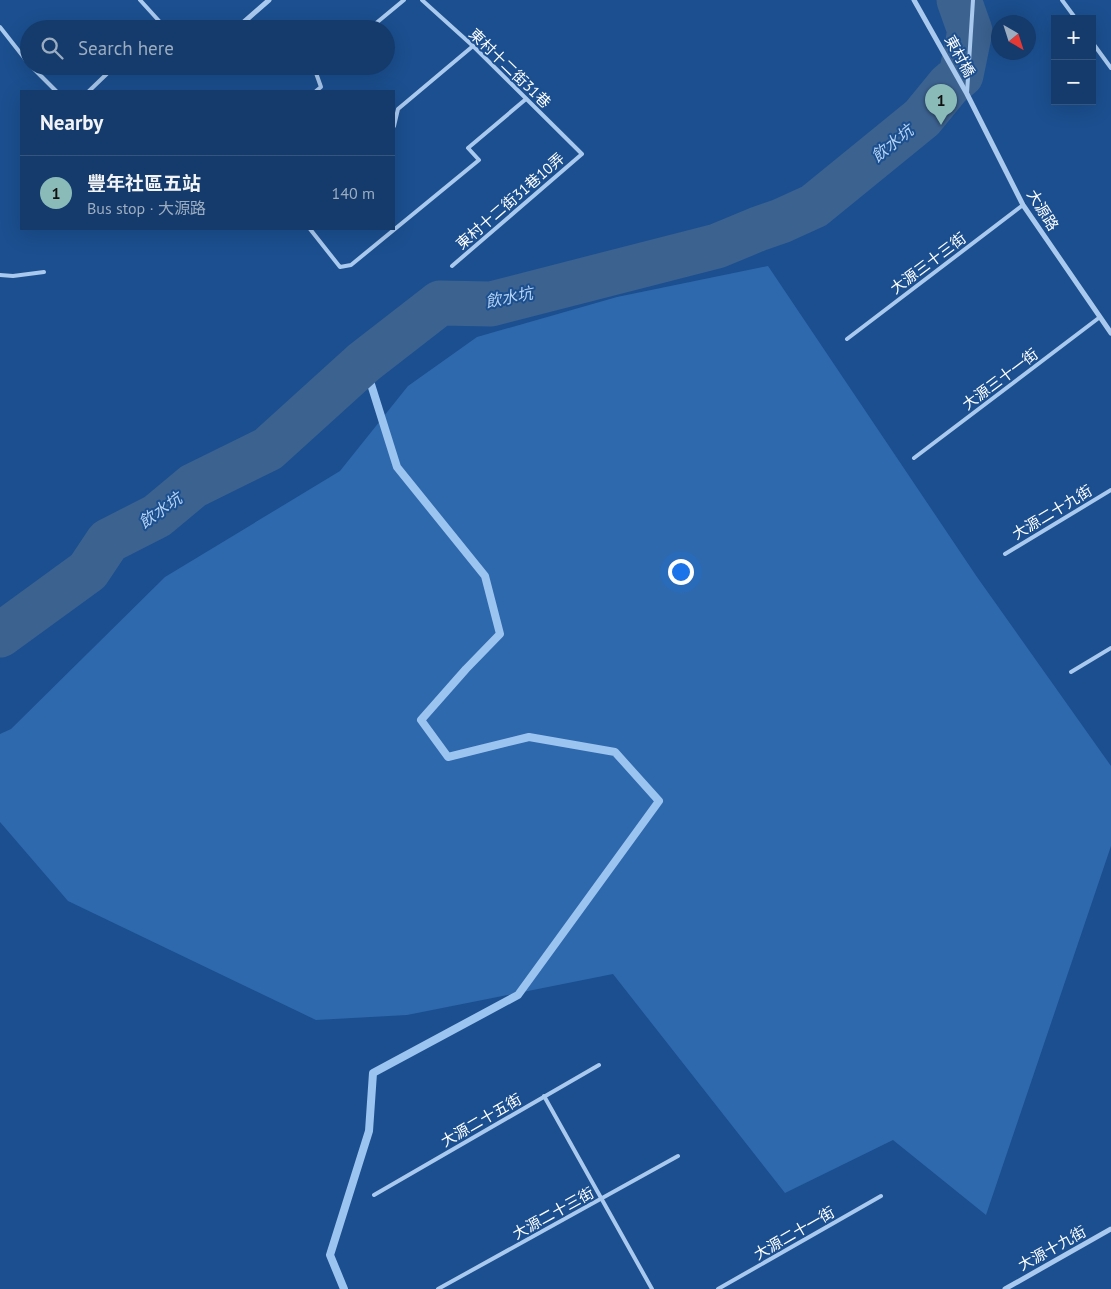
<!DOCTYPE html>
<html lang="en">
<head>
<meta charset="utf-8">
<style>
	:root { --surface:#143b6b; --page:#214673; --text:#f1f3f6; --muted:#9dadc1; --line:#33557e; --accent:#8bbbb9 }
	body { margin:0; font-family:"PT Sans","Noto Sans TC",sans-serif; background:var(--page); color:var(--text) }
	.controls { position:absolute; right:15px; top:15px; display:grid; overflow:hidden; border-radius:0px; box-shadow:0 5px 20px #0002 }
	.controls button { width:45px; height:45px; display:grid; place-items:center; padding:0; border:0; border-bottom:1px solid var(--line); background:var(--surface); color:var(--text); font:25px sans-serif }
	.compass { position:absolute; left:991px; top:15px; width:45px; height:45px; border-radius:50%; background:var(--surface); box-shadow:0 5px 20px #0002; rotate:141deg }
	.you { position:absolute; left:680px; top:571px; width:18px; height:18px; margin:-12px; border:4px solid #fff; border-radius:50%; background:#1a73e8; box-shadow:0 0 0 8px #1a73e833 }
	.badge { display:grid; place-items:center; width:32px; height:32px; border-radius:50%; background:var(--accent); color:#111; font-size:16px; font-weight:700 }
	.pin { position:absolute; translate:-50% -41px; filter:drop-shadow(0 1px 2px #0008) }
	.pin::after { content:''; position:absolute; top:26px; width:18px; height:15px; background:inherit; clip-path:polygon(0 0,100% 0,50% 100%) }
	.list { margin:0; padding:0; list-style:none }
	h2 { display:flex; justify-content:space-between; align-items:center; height:65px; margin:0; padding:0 20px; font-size:21px }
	h2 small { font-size:16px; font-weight:400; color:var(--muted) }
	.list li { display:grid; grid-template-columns:32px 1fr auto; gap:15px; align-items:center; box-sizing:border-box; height:75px; padding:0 20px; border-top:1px solid var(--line) }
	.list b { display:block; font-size:19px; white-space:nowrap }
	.list p { margin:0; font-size:16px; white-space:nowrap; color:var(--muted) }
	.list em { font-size:16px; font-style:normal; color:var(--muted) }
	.icon { flex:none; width:28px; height:28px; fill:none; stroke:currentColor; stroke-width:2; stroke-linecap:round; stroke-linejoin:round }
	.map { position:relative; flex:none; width:1111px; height:1289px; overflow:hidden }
	.search { position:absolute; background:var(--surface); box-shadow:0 5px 20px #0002; left:20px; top:20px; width:375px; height:55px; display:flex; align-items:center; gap:12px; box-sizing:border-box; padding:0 18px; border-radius:28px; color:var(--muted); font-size:19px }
	.panel { position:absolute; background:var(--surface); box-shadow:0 5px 20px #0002; left:20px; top:90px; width:375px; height:140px; border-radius:0px }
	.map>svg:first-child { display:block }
</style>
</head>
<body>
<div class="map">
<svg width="1111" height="1289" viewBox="0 0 1111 1289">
	<rect width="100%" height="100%" fill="#1b4f8f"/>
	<polygon fill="#2e69ad" points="768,266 977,577 1111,766 1111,846 986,1215 893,1140 785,1193 613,974 407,1015 316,1020 68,901 0,822 0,734 11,729 165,577 340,471 408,386 477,337 617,297"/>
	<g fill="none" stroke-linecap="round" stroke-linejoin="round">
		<polyline stroke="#9cc4f0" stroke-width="8" points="344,1289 330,1255 369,1131 373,1073 518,995 659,801 615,752 529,737 448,757 421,720 466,669 500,634 485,576 397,467 364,362"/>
		<polyline stroke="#3c6290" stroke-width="45" points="0,635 88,571 108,541 157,516 193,486 268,449 364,362 440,303 491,304 717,246 758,229 781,221 814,206 922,118 949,85 961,75 970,31 959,0"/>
		<g stroke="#a9c9ee" stroke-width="4">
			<polyline points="140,0 160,22 153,29"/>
			<polyline points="422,0 473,46 582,154 452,266"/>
			<polyline points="1062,0 1076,19"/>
			<polyline points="0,27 29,64"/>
			<polyline points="369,29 404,0"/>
			<polyline points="1092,42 1111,68"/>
			<polyline points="31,66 56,91"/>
			<polyline points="89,91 115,66"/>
			<polyline points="316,91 321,87 316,73 324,66"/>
			<polyline points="967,93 973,0"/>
			<polyline points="394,126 398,109 473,46"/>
			<polyline points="310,229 340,267 351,265 479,160 468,148 526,99"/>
			<polyline points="0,275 13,276 44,272"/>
			<polyline points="847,339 1023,205"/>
			<polyline points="914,458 1100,317"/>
			<polyline points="1005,554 1111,490"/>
			<polyline points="1071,672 1111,648"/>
			<polyline points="544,1096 652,1289"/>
			<polyline points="374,1195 599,1065"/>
			<polyline points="438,1289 678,1156"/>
			<polyline points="718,1289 881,1196"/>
		</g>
		<g stroke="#a9c9ee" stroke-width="5">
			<polyline points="914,0 967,94 1023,205 1111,333"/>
			<polyline points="236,29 269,0"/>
			<polyline points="1005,1289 1111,1229"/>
		</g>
	</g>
	<g text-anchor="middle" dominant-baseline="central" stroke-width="4" stroke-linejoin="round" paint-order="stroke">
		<g font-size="15" fill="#fff" stroke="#1b4f8f">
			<text transform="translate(960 56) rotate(61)">東村橋</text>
			<text transform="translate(510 68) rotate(44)">東村十二街31巷</text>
			<text transform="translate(510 201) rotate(-41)">東村十二街31巷10弄</text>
			<text transform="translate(1043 210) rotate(58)">大源路</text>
			<text transform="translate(928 263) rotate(-37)">大源三十三街</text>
			<text transform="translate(1000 379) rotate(-37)">大源三十一街</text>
			<text transform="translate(1052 512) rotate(-31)">大源二十九街</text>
			<text transform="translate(481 1120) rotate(-30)">大源二十五街</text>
			<text transform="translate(553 1213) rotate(-29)">大源二十三街</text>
			<text transform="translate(794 1233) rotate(-30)">大源二十一街</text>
			<text transform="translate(1052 1248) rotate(-29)">大源十九街</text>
		</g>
		<g font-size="16" font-style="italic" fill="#b5d3f5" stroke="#1b4f8f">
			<text transform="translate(892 143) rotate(-39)">飲水坑</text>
			<text transform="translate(509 297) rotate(-11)">飲水坑</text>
			<text transform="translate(160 510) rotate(-35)">飲水坑</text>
		</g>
	</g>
</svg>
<div class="controls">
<button>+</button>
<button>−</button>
</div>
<svg class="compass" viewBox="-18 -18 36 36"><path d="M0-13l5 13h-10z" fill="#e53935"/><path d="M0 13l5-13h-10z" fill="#9dadc1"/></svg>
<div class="you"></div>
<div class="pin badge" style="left:941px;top:125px">1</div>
<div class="search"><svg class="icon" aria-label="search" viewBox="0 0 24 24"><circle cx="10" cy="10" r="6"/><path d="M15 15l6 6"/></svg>Search here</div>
<section class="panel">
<h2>Nearby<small></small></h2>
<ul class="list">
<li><span class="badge">1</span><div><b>豐年社區五站</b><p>Bus stop · 大源路</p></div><em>140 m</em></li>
</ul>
</section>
</div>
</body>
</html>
